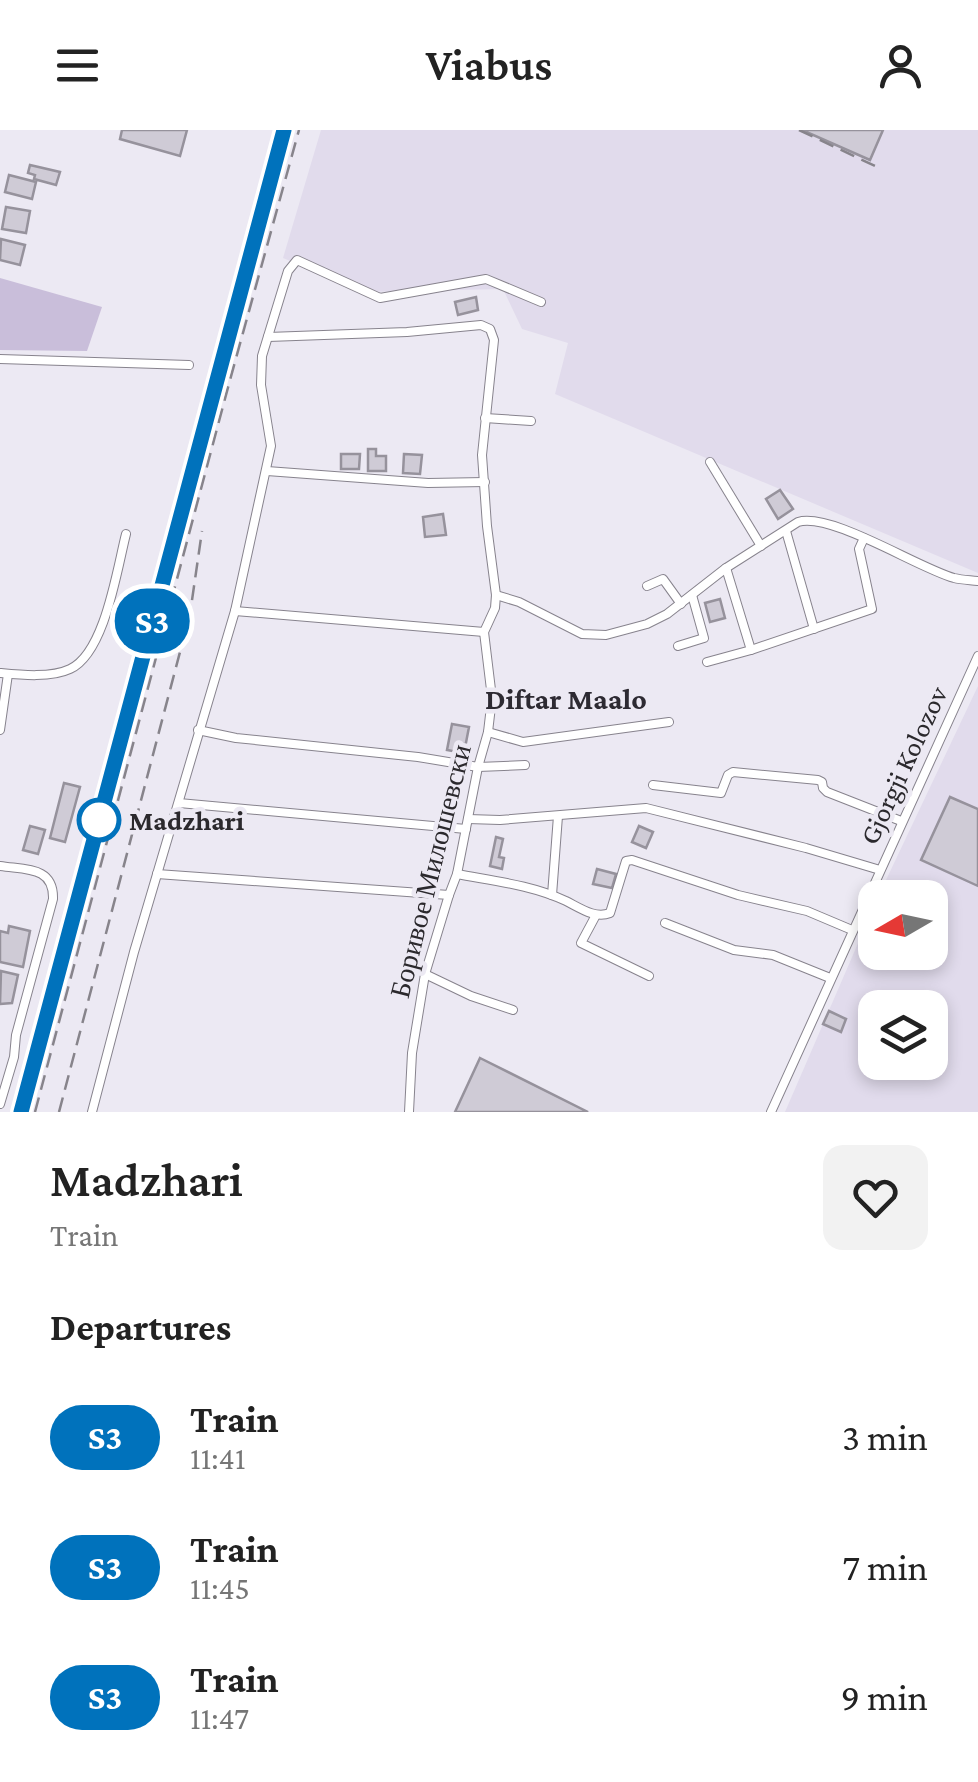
<!DOCTYPE html>
<html lang="en">
<head>
<meta charset="utf-8">
<style>
	:root { --surface:#fff; --page:#f2f2f2; --text:#222; --muted:#767676 }
	body { margin:0; font-family:"Crimson Pro",serif; background:var(--page); color:var(--text); height:100vh; display:flex; flex-direction:column; font-size:38px; white-space:nowrap }
	* { box-sizing:border-box; margin:0 }
	p { font-size:32px; color:var(--muted) }
	.icon { flex:none; width:55px; height:55px; fill:none; stroke:currentColor; stroke-width:2; stroke-linecap:round; stroke-linejoin:round }
	.map { position:relative; height:982px; overflow:hidden }
	.panel { display:flex; flex-direction:column; background:var(--surface); flex:1 }
	.panel>* { flex:none }
	.badge { padding:0 20px; border-radius:32px; font-size:35px; line-height:65px }
	.needle { width:65px; rotate:261deg }
	.tools { position:absolute; left:858px; top:750px; display:grid; gap:20px }
	.tools a { display:grid; place-items:center; width:90px; height:90px; border-radius:20px; background:var(--surface); box-shadow:0 5px 15px #0003; font-size:50px }
	.map>.badge { position:absolute; translate:-50% -50%; box-shadow:0 0 0 5px #fff }
	h2 { padding:0 50px; font-size:38px; line-height:90px }
	.round { display:grid; place-items:center; flex:none; width:105px; height:105px; border-radius:20px; background:var(--page) }
	.summary { display:flex; align-items:center; justify-content:space-between; height:170px; padding:0 50px }
	h1 { font-size:48px; font-weight:600; line-height:75px }
	ul { padding:0; list-style:none }
	li { display:flex; align-items:center; gap:30px; height:130px; padding:0 50px }
	li div { flex:1 }
	li b { display:block; font-size:38px }
	li em { font-style:normal }
	li .badge { min-width:110px; font-weight:700; text-align:center }
	header { display:flex; justify-content:space-between; align-items:center; height:130px; padding:0 50px; background:var(--surface); font-size:45px; font-weight:600 }
	.map>svg:first-child { display:block }
	.built { fill:#e1dbec; fill-rule:evenodd }
	.green { fill:#c9beda }
	.building { fill:#cfcbd6; stroke:#96929c; stroke-width:2.5 }
	.lines { fill:none; stroke-linecap:round; stroke-linejoin:round }
	.street-casing { stroke:#87838d; stroke-width:10 }
	.street { stroke:#fff; stroke-width:8 }
	.rail { stroke:#87848b; stroke-width:2.5; stroke-dasharray:15 8; stroke-linecap:butt }
	.line-casing { stroke:#fff; stroke-width:22 }
	.line { stroke:#0072bc; stroke-width:15 }
	.stop-dot { fill:#fff; stroke:#0072bc; stroke-width:5 }
	.labels { text-anchor:middle; stroke-width:9; stroke-linejoin:round; paint-order:stroke }
	.street-label { font-size:28px; fill:#2b292d; stroke:#ece9f3 }
	.stop-label { font-size:28px; font-weight:bold; fill:#2b292d; stroke:#ece9f3; text-anchor:start }
	.neighbourhood-label { font-size:30px; font-weight:bold; fill:#2d2a32; stroke:#ece9f3 }
</style>
</head>
<body>
<header><svg class="icon" aria-label="menu" viewBox="0 0 24 24"><path d="M4 6h16M4 12h16M4 18h16"/></svg>Viabus<svg class="icon" aria-label="person" viewBox="0 0 24 24"><circle cx="12" cy="8" r="4"/><path d="M4 21q1-7 8-7t8 7"/></svg></header>
<div class="map">
<svg width="978" height="982" viewBox="0 0 978 982">
	<rect width="100%" height="100%" fill="#ece9f3"/>
	<g class="built">
		<path d="M321,0H978V443L555,264L568,213L522,199L503,159L364,162L283,128Z"/>
		<path d="M978,556V982H785L875,774V822H930V768L878,767ZM875,878H930V932H875Z"/>
	</g>
	<path class="green" d="M0,148L102,177L87,221L0,220Z"/>
	<g class="building">
		<path d="M122,0H187L180,26L120,9Z"/>
		<path d="M802,0H883L870,30Z"/>
		<path d="M30,35L60,42L56,55L34,49L35,45L28,43Z"/>
		<path d="M9,45L36,52L32,69L5,62Z"/>
		<path d="M6,77L30,81L26,103L2,99Z"/>
		<path d="M1,109L25,115L20,135L0,130Z"/>
		<path d="M476,167L478,180L458,185L455,172Z"/>
		<path d="M368,319H376V326H386V341H368Z"/>
		<path d="M341,324H360L359,339H341Z"/>
		<path d="M404,324L422,325L420,344L403,343Z"/>
		<path d="M780,360L793,379L778,389L766,369Z"/>
		<path d="M443,384L446,405L425,407L423,387Z"/>
		<path d="M720,469L725,488L710,492L705,473Z"/>
		<path d="M452,594L469,597L464,623L447,620Z"/>
		<path d="M64,653L80,657L65,712L50,708Z"/>
		<path d="M950,667L978,679V756L921,730Z"/>
		<path d="M30,696L45,700L38,724L23,720Z"/>
		<path d="M639,696L653,702L646,718L632,712Z"/>
		<path d="M496,707L503,709L499,727L504,728L502,739L490,736Z"/>
		<path d="M597,739L616,744L612,758L593,754Z"/>
		<path d="M9,796L30,801L23,837L0,832V801L8,803Z"/>
		<path d="M1,841L18,845L12,873L0,874Z"/>
		<path d="M829,881L846,889L841,902L823,894Z"/>
		<path d="M480,928L588,982H455Z"/>
	</g>
	<g class="lines">
		<g class="street-casing">
			<g id="street">
				<path d="M268,207L407,202L481,195L490,199L494,210L482,325L487,396L496,465L495,478L484,502L492,568L488,602L478,637L457,744L449,765L425,844L412,923L409,982"/>
				<path d="M0,229L189,235"/>
				<path d="M485,288L531,291"/>
				<path d="M710,332L761,416"/>
				<path d="M267,341L428,353L485,352"/>
				<path d="M786,401L814,499"/>
				<path d="M726,438L751,520"/>
				<path d="M647,456L663,449L681,474"/>
				<path d="M496,465L519,472L582,504L606,505L647,494L667,484L726,438L798,392C831,382 918,438 954,448C962,450 970,450 978,451"/>
				<path d="M235,481L484,502"/>
				<path d="M678,516L704,508L692,465"/>
				<path d="M707,532L751,520L872,479L859,419L864,408"/>
				<path d="M0,543C21,545 51,548 70,539C105,523 117,439 126,404"/>
				<path d="M0,600L8,544"/>
				<path d="M198,600L236,608L418,627L478,637L525,635"/>
				<path d="M488,602L523,612L669,592"/>
				<path d="M653,655L721,663L728,645L733,642L818,650L822,652L823,658L827,662L901,691"/>
				<path d="M179,673L466,699"/>
				<path d="M468,689L500,690L646,678L806,718L880,740"/>
				<path d="M0,736C25,740 54,736 53,769L16,905L14,927L0,974"/>
				<path d="M157,744L449,765"/>
				<path d="M457,744C494,751 532,755 566,771C580,778 595,789 610,783L626,731L632,730L738,765L807,781L852,800"/>
				<path d="M552,765L558,686"/>
				<path d="M596,785L581,813L649,846"/>
				<path d="M665,793L734,820L773,825L830,848"/>
				<path d="M425,844L471,866L513,880"/>
				<path d="M92,982L134,822L235,481L271,316L261,255L262,226L288,141L297,130L380,168L486,149L541,172"/>
				<path d="M771,982L978,526"/>
			</g>
		</g>
		<use href="#street" class="street"/>
		<g class="rail">
			<path d="M799,0L875,36"/>
			<path d="M35,982L230,250L299,0"/>
			<path d="M59,982L190,484L202,401"/>
		</g>
	</g>
	<g class="lines">
		<g class="line-casing">
			<path id="line" d="M21,982L284,0"/>
		</g>
		<use href="#line" class="line"/>
	</g>
	<circle class="stop-dot" cx="99" cy="690" r="20"/>
	<g class="labels">
		<g class="street-label">
			<text transform="translate(903 635) rotate(-65)" y="10">Gjorgji Kolozov</text>
			<text transform="translate(430 741) rotate(-76)" y="10">Боривое Милошевски</text>
		</g>
		<g class="stop-label">
			<text x="129" y="700">Madzhari</text>
		</g>
		<g class="neighbourhood-label">
			<text x="566" y="579">Diftar Maalo</text>
		</g>
	</g>
</svg>
<div class="tools">
<a><svg class="needle" viewBox="-14 -14 28 28"><path d="M0-13l5 13h-10z" fill="#e53935"/><path d="M0 13l5-13h-10z" fill="#767676"/></svg></a>
<a><svg class="icon" aria-label="layers" viewBox="0 0 24 24"><path d="M12 4l9 5-9 5-9-5zM3 14l9 5 9-5"/></svg></a>
</div>
<b class="badge" style="left:152px;top:491px;background:#0072bc;color:#fff">S3</b>
</div>
<section class="panel">
<div class="summary"><div><h1>Madzhari</h1><p>Train</p></div><a class="round"><svg class="icon" aria-label="heart" viewBox="0 0 24 24"><path d="M12 20l-8-8c-3-5 5-10 8-4 3-6 11-1 8 4z"/></svg></a></div>
<h2>Departures</h2>
<ul>
<li><span class="badge" style="background:#0072bc;color:#fff">S3</span><div><b>Train</b><p>11:41</p></div><em>3 min</em></li>
<li><span class="badge" style="background:#0072bc;color:#fff">S3</span><div><b>Train</b><p>11:45</p></div><em>7 min</em></li>
<li><span class="badge" style="background:#0072bc;color:#fff">S3</span><div><b>Train</b><p>11:47</p></div><em>9 min</em></li>
</ul>
</section>
</body>
</html>
